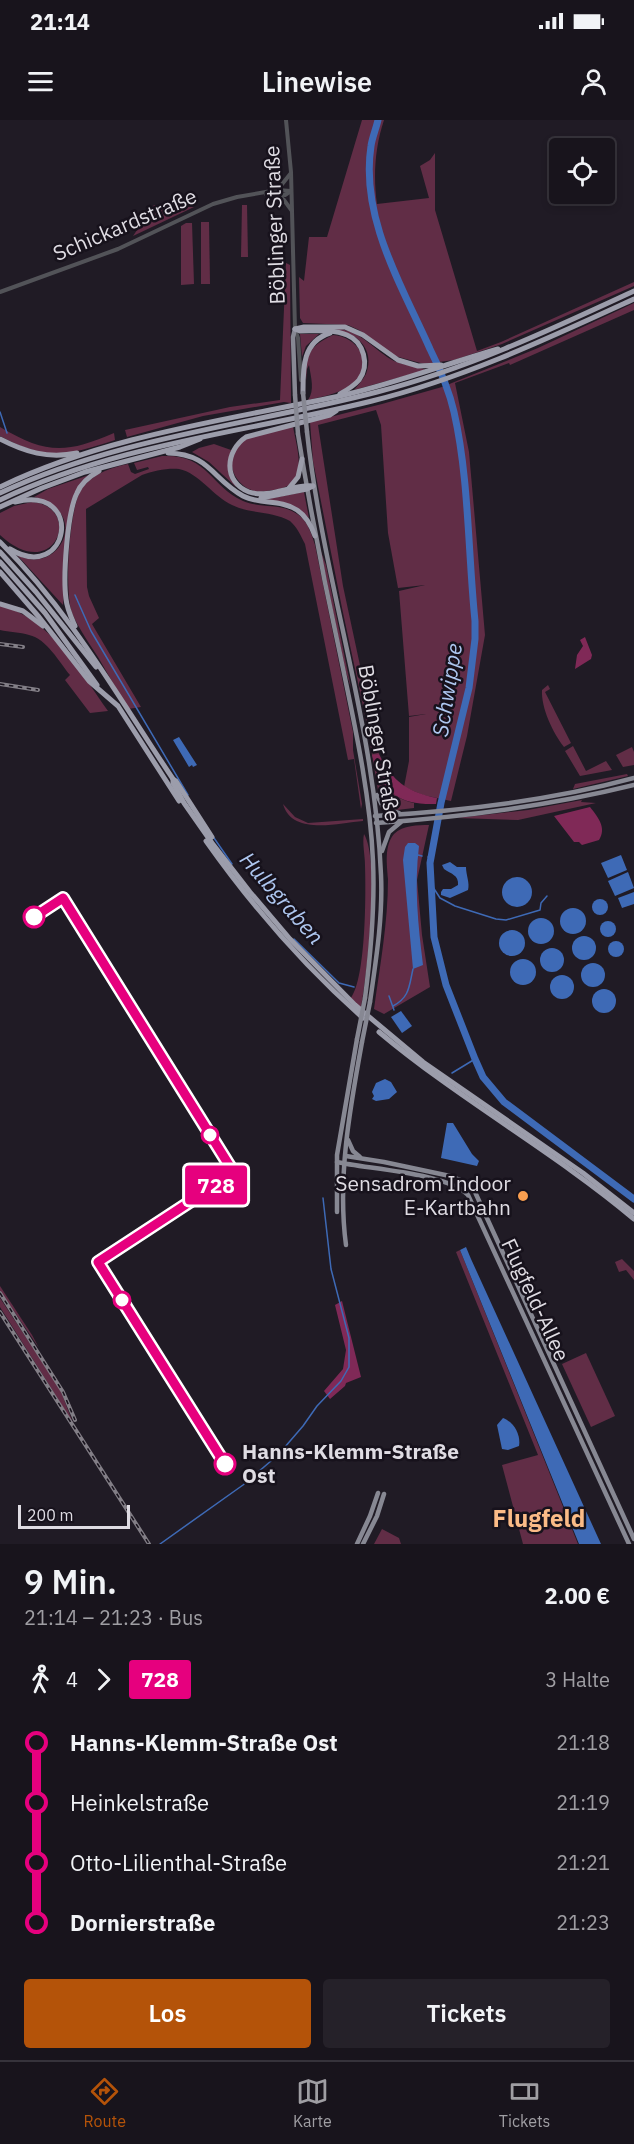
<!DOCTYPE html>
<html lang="de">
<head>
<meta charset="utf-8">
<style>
	:root { --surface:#18141c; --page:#252129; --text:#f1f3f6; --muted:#9f9ea3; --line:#36333b; --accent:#b45309 }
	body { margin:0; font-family:"IBM Plex Sans",sans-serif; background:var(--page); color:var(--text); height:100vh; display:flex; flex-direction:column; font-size:22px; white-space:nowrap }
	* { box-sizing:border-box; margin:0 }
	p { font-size:20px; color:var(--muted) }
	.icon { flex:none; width:33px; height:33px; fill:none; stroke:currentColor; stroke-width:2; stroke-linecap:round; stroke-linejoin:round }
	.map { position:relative; height:1424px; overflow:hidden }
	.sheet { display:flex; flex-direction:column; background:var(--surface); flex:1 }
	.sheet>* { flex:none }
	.badge { padding:0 12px; border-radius:4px; font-size:21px; line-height:39px }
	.controls { position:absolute; left:549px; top:18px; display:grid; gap:12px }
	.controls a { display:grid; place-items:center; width:66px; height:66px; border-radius:6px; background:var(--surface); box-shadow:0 3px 9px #0003,0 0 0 2px var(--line); font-size:30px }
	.scale { position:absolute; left:18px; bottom:15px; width:112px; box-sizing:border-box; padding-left:6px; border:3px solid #dfdce3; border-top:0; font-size:16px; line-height:21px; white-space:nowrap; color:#dfdce3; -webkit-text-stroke:4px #17121c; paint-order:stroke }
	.map>.badge { position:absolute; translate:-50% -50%; box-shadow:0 0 0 3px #fff }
	.legs { display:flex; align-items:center; gap:9px; height:66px; padding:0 24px; font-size:20px }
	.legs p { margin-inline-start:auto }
	.overview { display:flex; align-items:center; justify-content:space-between; height:102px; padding:0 24px }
	h1 { font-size:33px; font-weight:600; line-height:45px }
	.primary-button { display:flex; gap:12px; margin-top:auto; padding:12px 24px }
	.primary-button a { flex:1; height:69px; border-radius:6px; background:var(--accent); color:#fff; font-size:24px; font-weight:600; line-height:69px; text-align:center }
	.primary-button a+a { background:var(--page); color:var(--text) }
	ul { padding:0 24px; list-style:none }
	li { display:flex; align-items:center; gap:21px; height:60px; font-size:22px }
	li i { display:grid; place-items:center; width:9px; height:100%; margin:0 8px; background:currentColor }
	li i::after { content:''; width:15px; height:15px; margin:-8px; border:4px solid; border-radius:50%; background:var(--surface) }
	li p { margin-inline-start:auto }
	li:first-child i { background:linear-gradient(#0000 50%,currentColor 0) }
	li:last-child i { background:linear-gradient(currentColor 50%,#0000 0) }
	.status { display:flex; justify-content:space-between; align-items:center; height:42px; padding:0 30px; background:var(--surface); direction:ltr }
	.status svg { height:16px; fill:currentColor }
	header { display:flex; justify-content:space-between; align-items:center; height:78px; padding:0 24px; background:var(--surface); font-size:27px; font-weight:600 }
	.tab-bar { display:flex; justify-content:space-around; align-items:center; height:84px; border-top:2px solid var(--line); background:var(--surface); font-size:16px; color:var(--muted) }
	.tab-bar a { display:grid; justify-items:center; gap:3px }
	.tab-bar .active { color:var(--accent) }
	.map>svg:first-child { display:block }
	.green { fill:#612d46 }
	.forest { fill:#802957 }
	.water { fill:#3e6ab6 }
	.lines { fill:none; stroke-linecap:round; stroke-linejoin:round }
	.stream { stroke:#3e6ab6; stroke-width:1.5 }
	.river { stroke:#3e6ab6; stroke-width:7 }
	.minor { stroke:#525358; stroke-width:4 }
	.major { stroke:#878893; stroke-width:4.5 }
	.highway { stroke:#9c9dab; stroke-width:5 }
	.rail-casing { stroke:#827e86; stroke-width:4 }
	.rail { stroke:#17121c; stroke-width:1.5; stroke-dasharray:4.5; stroke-linecap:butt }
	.major-bridge { stroke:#878893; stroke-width:4.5 }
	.line-1-casing { stroke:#fff; stroke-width:14 }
	.line-1 { stroke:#e6007e; stroke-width:9 }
	.stop-1-dot { fill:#fff; stroke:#e6007e; stroke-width:3 }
	.poi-dot { fill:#fa9f4f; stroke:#17121c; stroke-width:2 }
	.labels { text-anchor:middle; stroke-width:5; stroke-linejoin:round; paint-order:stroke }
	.street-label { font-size:21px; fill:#dfdce3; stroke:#17121c }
	.poi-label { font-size:21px; fill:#dfdce3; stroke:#17121c; text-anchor:end }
	.stop-label { font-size:21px; font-weight:bold; fill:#dfdce3; stroke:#17121c; text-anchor:start }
	.water-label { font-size:22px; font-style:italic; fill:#aec7f0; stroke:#17121c }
	.quarter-label { font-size:24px; font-weight:bold; fill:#fbbb87; stroke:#17121c }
</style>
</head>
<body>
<div class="status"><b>21:14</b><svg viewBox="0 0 49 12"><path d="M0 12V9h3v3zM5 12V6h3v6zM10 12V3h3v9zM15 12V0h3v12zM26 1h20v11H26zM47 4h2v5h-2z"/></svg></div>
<header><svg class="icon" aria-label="menu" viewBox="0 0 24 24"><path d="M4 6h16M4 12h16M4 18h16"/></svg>Linewise<svg class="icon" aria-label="person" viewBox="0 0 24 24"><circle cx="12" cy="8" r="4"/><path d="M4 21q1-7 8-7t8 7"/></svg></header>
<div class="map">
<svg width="634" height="1424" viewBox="0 0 634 1424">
	<rect width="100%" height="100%" fill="#201b25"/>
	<g class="green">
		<path d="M362,0H384C375,27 373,56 377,84L429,78L420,46L430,40L435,33V90L477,231L501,222L634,162V166L502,224L454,240L424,244L395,236L359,210L348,205L303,203L300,198L299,157L304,161L309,117H327Z"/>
		<path d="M154,85L194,87L133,116Z"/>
		<path d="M242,85H247L248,137H241Z"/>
		<path d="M201,102H209L210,164H201Z"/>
		<path d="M186,103H192L194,164L181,165V106Z"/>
		<path d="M286,143L290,145L291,283L284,282L203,296L127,317L125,310L230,287L280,280Z"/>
		<path d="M634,183V190L510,245L509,243L455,263L469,332L485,515L467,616L451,681L423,675L404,667L409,641V597L426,594L409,596L399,471L425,465L398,468L388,413L381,305L376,290L318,305L343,466L379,634L373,636C379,659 389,678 414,683V688L397,690L386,687L379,676L367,605L342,488L313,341L310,302L382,284L442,267L538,228Z"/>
		<path d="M340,209C362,212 375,231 394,241C404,246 417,245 426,250L354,270C358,265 363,260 366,254C376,228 355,210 330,210Z"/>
		<path d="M300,214H319L306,226L302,237Z"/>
		<path d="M333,215C356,216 375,242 356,261C343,273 325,276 308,280C315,270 311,258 309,245L307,249L306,261C305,234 310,226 333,215Z"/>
		<path d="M293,306C295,321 307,354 289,365C281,370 270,370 261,372C235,371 220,338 243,321C251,315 282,309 293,306Z"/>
		<path d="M0,307C46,334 65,334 114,313L115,320C66,336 47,341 0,316Z"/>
		<path d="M214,324L231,330L228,347L236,367L209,342L192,332L199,328Z"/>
		<path d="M162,336C208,334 209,365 243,381C262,389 283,382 300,396C308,403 312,415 315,425L353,612V630L362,684L361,689L354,639L348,640L305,424C301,416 297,407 290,401C273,391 250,394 232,385C214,377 199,353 179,349C167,348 153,351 142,355L86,389L87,467L89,476L99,498L92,504L141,587L128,589C118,572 108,554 98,537C89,523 79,509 72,493C64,471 69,390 81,370C92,354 110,348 128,344L131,352L135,354L149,349L148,347L137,350L134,343Z"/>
		<path d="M89,355L72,380L63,485L17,435C61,457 91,390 34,377L48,369Z"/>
		<path d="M304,372L309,398L298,389L267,379Z"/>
		<path d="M32,382C84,387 55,466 0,415V393L14,386Z"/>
		<path d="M320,429L326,445L351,568L345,549Z"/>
		<path d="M0,485C51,499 79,550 108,591L90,593L65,560L70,555C59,542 47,519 29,515C20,512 9,512 0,510Z"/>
		<path d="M548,565L550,569L545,572L571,623L564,627C553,613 541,588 542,570Z"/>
		<path d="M573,626L586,651L606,641L612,650L580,656L565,631Z"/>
		<path d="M632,627L634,632V645L623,647L616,635Z"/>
		<path d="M627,654L628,656L573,669L575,664Z"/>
		<path d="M582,680L581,682L596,683L518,700L457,698L528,690Z"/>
		<path d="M283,684L295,697L308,703L363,699V701C338,703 292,716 283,684Z"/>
		<path d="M429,705L417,760L422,815L430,867L384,894L374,889C380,846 388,802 388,759C387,744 384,726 394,714C403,705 418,705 429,705Z"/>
		<path d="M364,714C380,740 367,855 361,888L351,878C366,857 366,774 365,746C365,735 362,723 364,714Z"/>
		<path d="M460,1130L578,1424H523L502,1345L538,1335L456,1132Z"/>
		<path d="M622,1139L634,1151V1160L626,1150L619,1152L615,1142Z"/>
		<path d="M0,1166L32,1215L39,1228L0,1171Z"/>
		<path d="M0,1178L60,1269L73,1303L0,1187Z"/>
		<path d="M586,1233L615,1296L591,1307L562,1244Z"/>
		<path d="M382,1409L399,1418L401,1424H374Z"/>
	</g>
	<g class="forest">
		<path d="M585,517L592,535L591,539L575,549L577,535L583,526L580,520Z"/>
		<path d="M379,634C392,661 407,672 437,678L436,684C397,685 383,672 372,635Z"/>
		<path d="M590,687C598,697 607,708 599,720L582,725L579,722H574L554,696Z"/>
		<path d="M342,1181L361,1257L346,1263L345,1266L330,1279L324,1271L343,1249L346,1230L335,1185Z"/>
	</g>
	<g class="water">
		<path d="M179,617L197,645L193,647L192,645L189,647L173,620Z"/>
		<path d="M408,723H415L419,726C414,766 418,805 423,845L413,849L403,740L405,727Z"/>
		<path d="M621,735L627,750L608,758L601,743Z"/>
		<path d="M450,742L457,747H466C466,755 470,763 468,770L450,778L441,775V772L443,769H451L458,765C459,755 451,754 444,749L442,745Z"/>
		<path d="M628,752L634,768L615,776L608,761Z"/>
		<circle cx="517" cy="772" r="15"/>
		<path d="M634,772V784L622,788L618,778Z"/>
		<circle cx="600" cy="787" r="8"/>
		<circle cx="573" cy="801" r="13"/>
		<circle cx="541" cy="811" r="13"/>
		<circle cx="608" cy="809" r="8"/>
		<circle cx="512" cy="823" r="13"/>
		<circle cx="584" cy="828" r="12"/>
		<circle cx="616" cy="829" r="8"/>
		<circle cx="552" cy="840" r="12"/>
		<circle cx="523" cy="852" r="13"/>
		<circle cx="593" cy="855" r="12"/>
		<circle cx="562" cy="867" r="12"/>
		<circle cx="604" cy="881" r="12"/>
		<path d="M401,891L412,906L402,913L391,897Z"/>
		<path d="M385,959L391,962L397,972L389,979L376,981L372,979L374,976L372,972L376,963Z"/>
		<path d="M447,1003H453L472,1034L479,1041L477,1046L441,1038Z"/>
		<path d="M466,1127L471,1139L601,1424H579L460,1130Z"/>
		<path d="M503,1298C514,1302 521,1315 519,1326L508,1330L502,1329L497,1305Z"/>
	</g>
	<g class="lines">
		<g class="stream">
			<path d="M0,292L7,313"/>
			<path d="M75,475L91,511L188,675"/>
			<path d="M214,718L232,744"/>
			<path d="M418,735L422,736"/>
			<path d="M428,737H431"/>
			<path d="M431,764L440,778L455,786L496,799L506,800L540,790L541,783L547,776"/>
			<path d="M294,819L339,863L354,867"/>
			<path d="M389,876L394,890"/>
			<path d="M393,886C410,877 409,866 413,849"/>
			<path d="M452,953L475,939"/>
			<path d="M160,1424L243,1365L278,1335L303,1306L317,1286L341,1261L349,1247V1218L331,1149L323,1078"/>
		</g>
		<path class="river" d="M378,0C376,9 372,18 371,26C360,98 402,166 430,229C440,249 449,270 454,292C469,358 468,433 475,501V519L469,568L441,683L430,743L434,817L446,865L475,939L483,957L504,982L634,1079"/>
		<g class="minor">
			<path d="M286,0L291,52L295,209L298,218L301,260"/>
			<path d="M279,68L291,53"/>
			<path d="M266,74L285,75L291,71"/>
			<path d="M277,75L284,80L292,91"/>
			<path d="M0,172L118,129L213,84L237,77L277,70L291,71"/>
		</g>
		<g class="major">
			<path d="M295,275L293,217L295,209"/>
			<path d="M307,312C323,461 375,605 381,755C383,797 376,840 370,882"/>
			<path d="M298,314C310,388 324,461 340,534C354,602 370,672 373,741C375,787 371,832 365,878"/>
			<path d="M377,675L383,687L399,693"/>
			<path d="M375,696C462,691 550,681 634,658"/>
			<path d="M376,703C463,697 549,686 634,665"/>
			<path d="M382,731L389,712L401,702"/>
			<path d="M348,1020L353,1031L360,1037"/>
			<path d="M346,1036L384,1042L450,1056L463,1061L475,1072L634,1419"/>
			<path d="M337,1042C367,1049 448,1053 468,1075L629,1424"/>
			<path d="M337,1092V1035L357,919"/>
			<path d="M346,1125C337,1058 350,988 362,922"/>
			<path d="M357,1424L370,1396L378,1373"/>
			<path d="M363,1424L377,1396L384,1374"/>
		</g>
		<g class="highway">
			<path d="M295,209L304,207H345L363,215L398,240L418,246L441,245"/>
			<path d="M295,209L300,211C315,211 333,209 347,215C364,222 370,245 359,260C354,266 347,270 340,274"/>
			<path d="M303,273C303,249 302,222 330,213"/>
			<path d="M0,319C25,332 48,339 77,333"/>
			<path d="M168,333C210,334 212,359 243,376C260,385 280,379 297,390C306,396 311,405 315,416"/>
			<path d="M313,366C292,364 269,379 249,372C223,362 225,331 246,317L330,295L336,291"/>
			<path d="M0,367C108,315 228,300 344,275C396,263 446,244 498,229"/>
			<path d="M289,368L298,357L302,339"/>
			<path d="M0,373C119,317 250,305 377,272C467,249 550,210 634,171"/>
			<path d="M261,378L307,369L313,366"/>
			<path d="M0,380C117,324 247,312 372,281C464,258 549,218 634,179"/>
			<path d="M0,387L42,368L85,352L180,327L200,319"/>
			<path d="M0,422C70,491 118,577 173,659V663L184,683L212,723L250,772L290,819L355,885L423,942L583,1053L634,1093"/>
			<path d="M10,429C69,465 86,364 15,382"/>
			<path d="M0,432L36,472L96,547"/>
			<path d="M0,442L45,493L97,565"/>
			<path d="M0,452L39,497L89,561L118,586L179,681"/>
			<path d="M0,484L23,491L43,506"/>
			<path d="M75,506C71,497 67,489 66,479C63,457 67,393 77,373C81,363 90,356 99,351"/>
			<path d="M173,659L176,661L212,717"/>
			<path d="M206,721C252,786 304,846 363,898"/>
			<path d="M379,912C460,980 553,1031 634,1099"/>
		</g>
		<g class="rail-casing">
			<g id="rail">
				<path d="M0,524L23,527"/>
				<path d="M0,564L38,570"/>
				<path d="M0,1173L63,1272L75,1300"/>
				<path d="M0,1192L149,1424"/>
			</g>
		</g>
		<use href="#rail" class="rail"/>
		<g class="major-bridge">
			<path d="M303,273L307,312"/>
			<path d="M295,275L298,314"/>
			<path d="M357,919L365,878"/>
			<path d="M362,922L370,882"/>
		</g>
	</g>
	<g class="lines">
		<g class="line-1-casing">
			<path id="line-1" d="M34,797L63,778L234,1053L98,1142L225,1344"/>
		</g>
		<use href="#line-1" class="line-1"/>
	</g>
	<g class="stop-1-dot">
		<circle cx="34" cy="797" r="10"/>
		<circle cx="210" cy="1015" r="8"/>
		<circle cx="122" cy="1180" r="8"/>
		<circle cx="225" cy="1344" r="10"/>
	</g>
	<circle class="poi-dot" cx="523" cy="1076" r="6"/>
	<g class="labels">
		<g class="street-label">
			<text transform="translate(125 105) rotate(-23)" y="7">Schickardstraße</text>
			<text transform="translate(275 105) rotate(-92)" y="7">Böblinger Straße</text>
			<text transform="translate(379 623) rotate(80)" y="7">Böblinger Straße</text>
			<text transform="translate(535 1180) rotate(65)" y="7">Flugfeld-Allee</text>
		</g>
		<g class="poi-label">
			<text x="511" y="1071">Sensadrom Indoor<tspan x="511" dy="24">E-Kartbahn</tspan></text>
		</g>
		<g class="stop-label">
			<text x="242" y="1339">Hanns-Klemm-Straße<tspan x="242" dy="24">Ost</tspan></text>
		</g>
		<g class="water-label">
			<text transform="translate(447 570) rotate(-81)" y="8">Schwippe</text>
			<text transform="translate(282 778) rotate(49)" y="8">Hulbgraben</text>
		</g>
		<g class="quarter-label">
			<text x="539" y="1407">Flugfeld</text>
		</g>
	</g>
</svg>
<div class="controls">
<a><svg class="icon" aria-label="locate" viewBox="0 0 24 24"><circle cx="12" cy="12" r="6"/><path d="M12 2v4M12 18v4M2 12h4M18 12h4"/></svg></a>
</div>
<div class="scale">200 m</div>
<b class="badge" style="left:216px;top:1065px;background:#e6007e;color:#fff">728</b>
</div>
<section class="sheet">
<div class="overview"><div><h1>9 Min.</h1><p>21:14 – 21:23 · Bus</p></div><b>2.00 €</b></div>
<div class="legs"><svg class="icon" aria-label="walk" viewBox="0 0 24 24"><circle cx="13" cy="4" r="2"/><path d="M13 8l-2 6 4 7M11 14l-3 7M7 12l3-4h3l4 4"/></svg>4<svg class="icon" aria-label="forward" viewBox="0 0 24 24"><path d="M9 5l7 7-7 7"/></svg><b class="badge" style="background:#e6007e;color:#fff">728</b><p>3 Halte</p></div>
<ul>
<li><i style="color:#e6007e"></i><b>Hanns-Klemm-Straße Ost</b><p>21:18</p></li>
<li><i style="color:#e6007e"></i><span>Heinkelstraße</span><p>21:19</p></li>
<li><i style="color:#e6007e"></i><span>Otto-Lilienthal-Straße</span><p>21:21</p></li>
<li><i style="color:#e6007e"></i><b>Dornierstraße</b><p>21:23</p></li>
</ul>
<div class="primary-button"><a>Los</a><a>Tickets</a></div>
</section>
<nav class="tab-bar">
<a class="active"><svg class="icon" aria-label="directions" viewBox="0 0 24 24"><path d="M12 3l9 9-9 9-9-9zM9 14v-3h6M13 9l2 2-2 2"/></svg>Route</a>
<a><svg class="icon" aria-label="map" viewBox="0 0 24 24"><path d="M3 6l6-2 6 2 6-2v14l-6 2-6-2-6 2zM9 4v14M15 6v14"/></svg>Karte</a>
<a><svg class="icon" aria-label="tickets" viewBox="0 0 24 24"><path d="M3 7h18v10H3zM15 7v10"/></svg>Tickets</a>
</nav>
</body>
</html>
